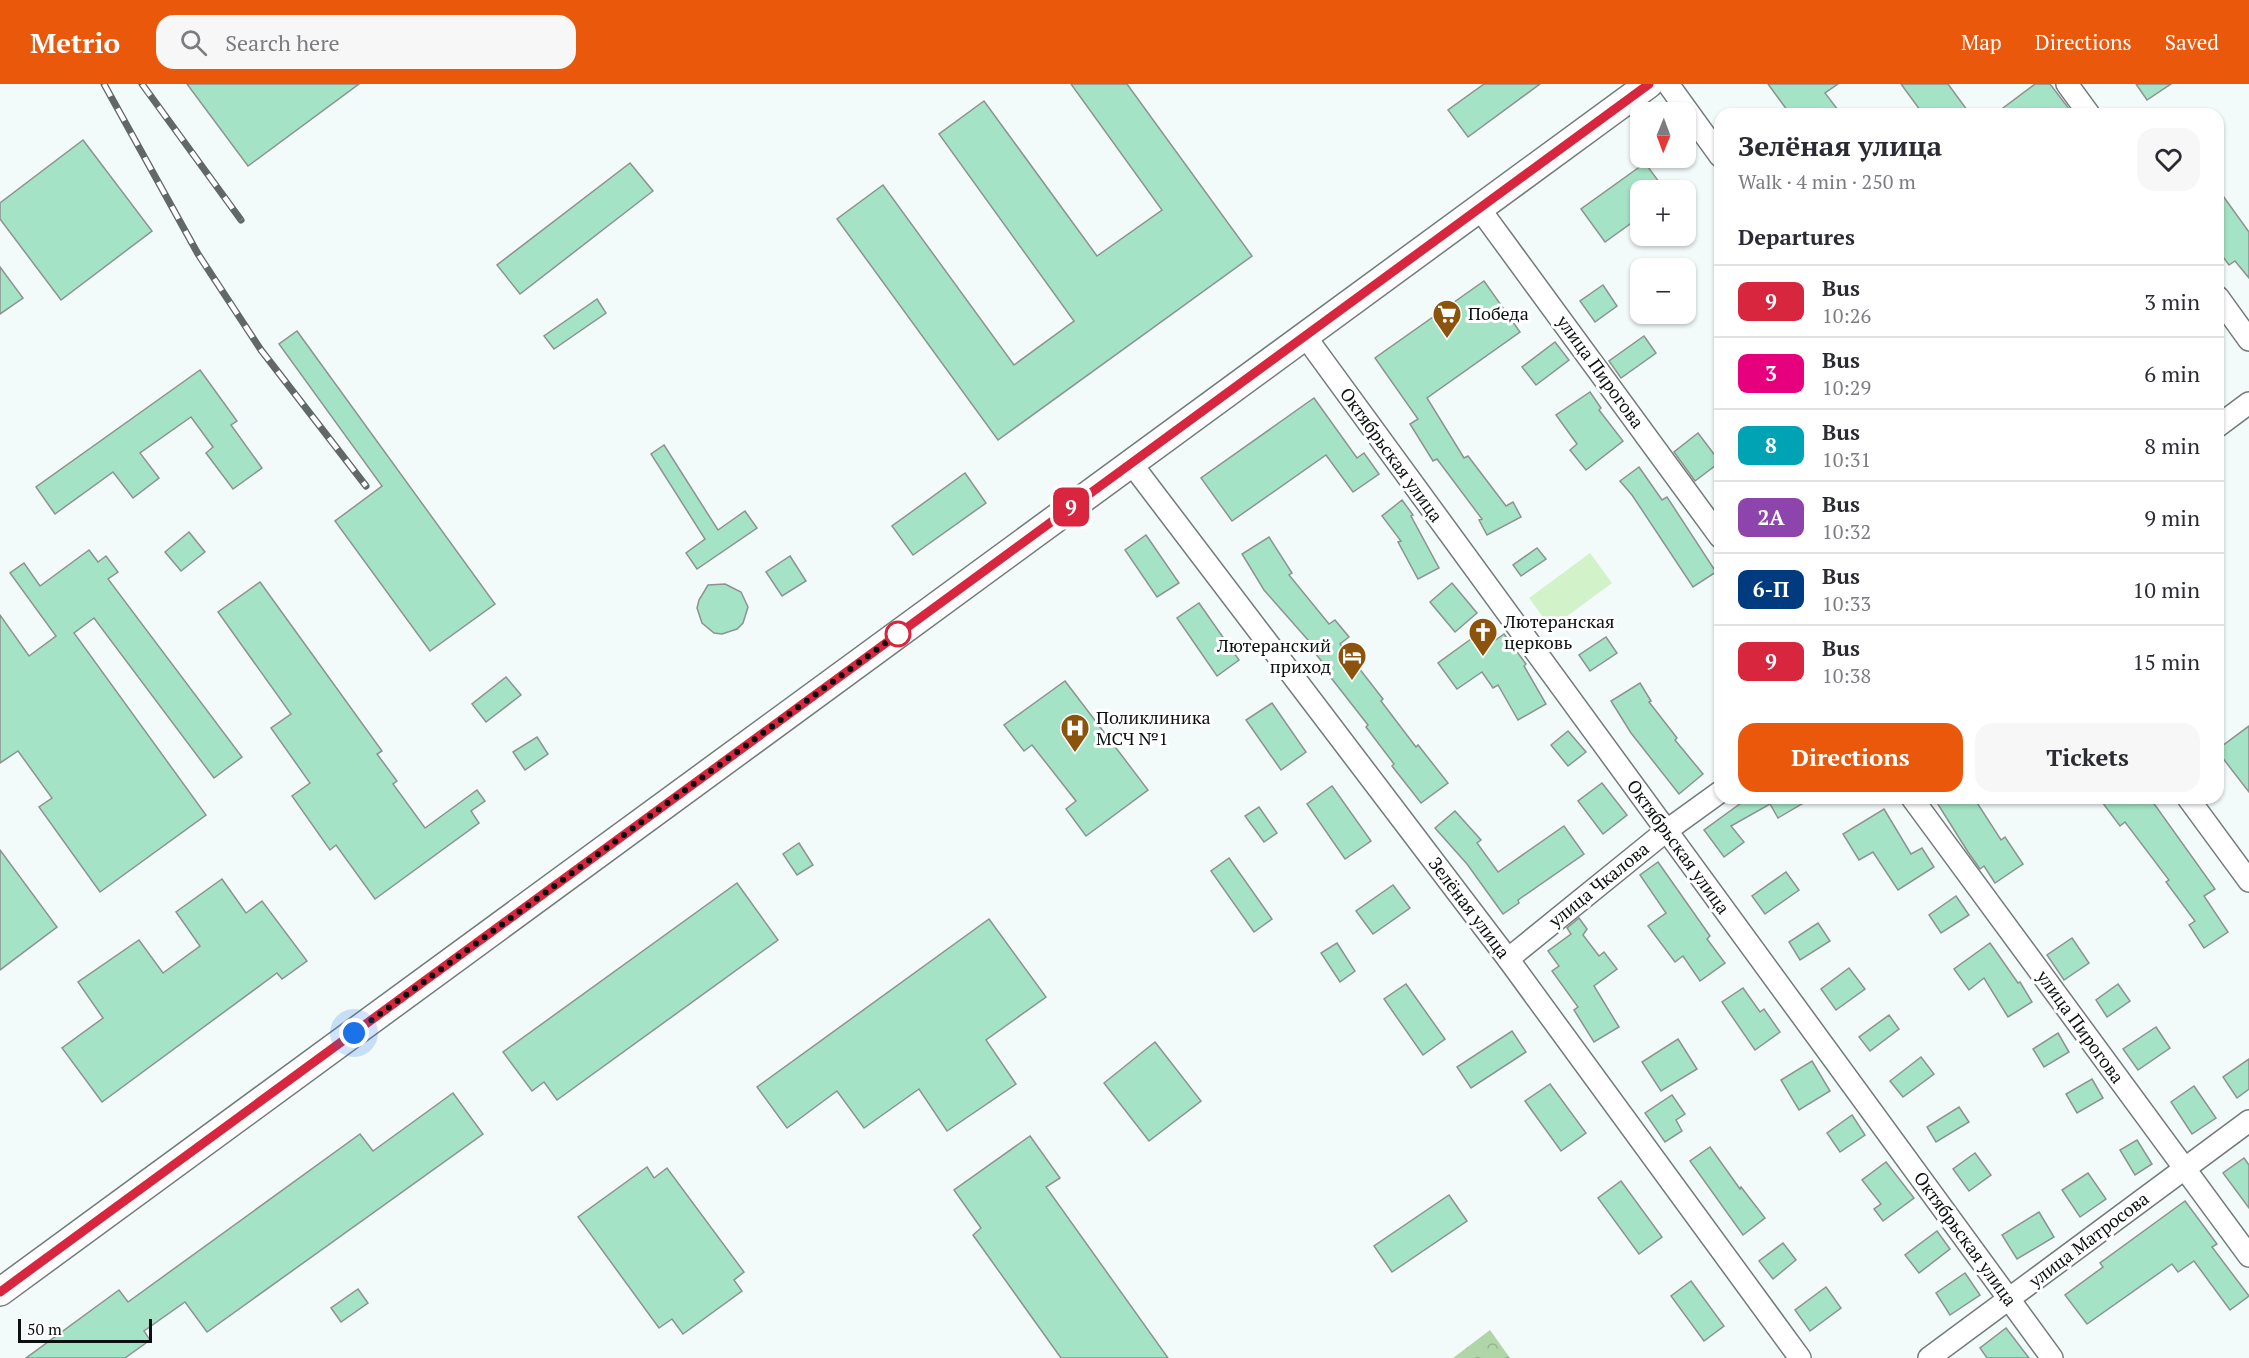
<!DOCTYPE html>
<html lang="en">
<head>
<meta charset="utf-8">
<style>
	:root { --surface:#fff; --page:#f7f7f7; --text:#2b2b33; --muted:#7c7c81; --line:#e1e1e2; --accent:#ea580c }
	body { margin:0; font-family:"PT Serif",serif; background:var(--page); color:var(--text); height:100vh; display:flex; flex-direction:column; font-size:22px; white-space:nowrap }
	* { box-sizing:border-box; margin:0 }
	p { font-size:20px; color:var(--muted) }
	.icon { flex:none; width:33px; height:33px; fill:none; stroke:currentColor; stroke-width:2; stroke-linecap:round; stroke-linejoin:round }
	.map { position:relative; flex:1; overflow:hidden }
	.panel { position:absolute; left:1714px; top:24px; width:510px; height:696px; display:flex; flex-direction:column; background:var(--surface); border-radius:18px; box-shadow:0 2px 4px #0004 }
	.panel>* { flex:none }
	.badge { padding:0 12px; border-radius:9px; font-size:21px; line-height:39px }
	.needle { width:39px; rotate:181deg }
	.buttons { position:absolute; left:1630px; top:18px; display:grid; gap:12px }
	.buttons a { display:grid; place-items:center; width:66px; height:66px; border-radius:12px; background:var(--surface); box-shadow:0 2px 4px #0004; font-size:30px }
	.scale { position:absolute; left:18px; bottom:15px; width:134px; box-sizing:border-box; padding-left:6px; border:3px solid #0d1010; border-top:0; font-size:16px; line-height:21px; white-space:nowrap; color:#0d1010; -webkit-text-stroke:4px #fff; paint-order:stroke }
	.you { position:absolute; width:30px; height:30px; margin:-15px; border:4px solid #fff; border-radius:50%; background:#1a73e8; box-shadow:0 0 0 9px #1a73e833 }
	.map>.badge { position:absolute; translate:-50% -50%; box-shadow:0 0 0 3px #fff }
	h2 { padding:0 24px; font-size:22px; line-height:54px }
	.round { display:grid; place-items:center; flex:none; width:63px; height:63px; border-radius:18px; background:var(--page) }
	.summary { display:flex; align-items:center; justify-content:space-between; height:102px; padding:0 24px }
	h1 { font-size:28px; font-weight:700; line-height:45px }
	.button { display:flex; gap:12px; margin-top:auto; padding:12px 24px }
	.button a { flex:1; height:69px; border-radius:18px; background:var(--accent); color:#fff; font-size:24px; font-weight:700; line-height:69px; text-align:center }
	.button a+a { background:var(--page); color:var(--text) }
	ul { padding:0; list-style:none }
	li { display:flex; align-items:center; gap:18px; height:72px; padding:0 24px; border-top:2px solid var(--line) }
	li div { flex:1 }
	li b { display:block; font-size:22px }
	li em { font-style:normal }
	li .badge { min-width:66px; font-weight:700; text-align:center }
	header { display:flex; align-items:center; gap:36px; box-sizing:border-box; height:84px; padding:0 30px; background:var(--accent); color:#fff }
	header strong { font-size:28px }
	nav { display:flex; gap:33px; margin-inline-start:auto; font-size:21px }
	.search { width:420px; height:54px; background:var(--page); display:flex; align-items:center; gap:15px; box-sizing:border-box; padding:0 21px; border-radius:18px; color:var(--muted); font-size:22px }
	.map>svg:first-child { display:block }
	.forest { fill:url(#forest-crowns) }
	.park { fill:#d2f3ca }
	.building { fill:#a5e3c6; stroke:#8d9390; stroke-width:1.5 }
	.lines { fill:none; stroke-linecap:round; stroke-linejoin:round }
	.minor-casing { stroke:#747a7a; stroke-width:24 }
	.major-casing { stroke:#747a7a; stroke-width:30 }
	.minor { stroke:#fff; stroke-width:21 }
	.major { stroke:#fff; stroke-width:27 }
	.rail-casing { stroke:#626767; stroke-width:7 }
	.rail { stroke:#fff; stroke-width:4.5; stroke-dasharray:14; stroke-linecap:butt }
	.line-casing { stroke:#fff; stroke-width:14 }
	.line { stroke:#d7263d; stroke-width:9 }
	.walk { stroke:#0d1010; stroke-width:6; stroke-dasharray:0 10.8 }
	.stop-dot { fill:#fff; stroke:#d7263d; stroke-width:3 }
	.labels { text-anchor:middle; stroke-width:6; stroke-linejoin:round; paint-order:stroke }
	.poi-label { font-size:18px; fill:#0d1010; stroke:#fff; text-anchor:start }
	.street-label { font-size:18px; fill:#0d1010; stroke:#fff }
</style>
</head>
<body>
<header>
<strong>Metrio</strong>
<div class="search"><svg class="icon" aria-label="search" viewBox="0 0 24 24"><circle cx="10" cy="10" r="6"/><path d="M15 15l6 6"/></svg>Search here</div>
<nav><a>Map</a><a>Directions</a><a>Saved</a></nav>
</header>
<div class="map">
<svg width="2249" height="1274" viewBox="0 0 2249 1274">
	<defs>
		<pattern id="forest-crowns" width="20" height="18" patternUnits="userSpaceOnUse" patternTransform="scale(1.5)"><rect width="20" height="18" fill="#b0d5a6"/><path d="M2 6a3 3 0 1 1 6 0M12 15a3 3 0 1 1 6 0" fill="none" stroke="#96b68e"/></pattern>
	</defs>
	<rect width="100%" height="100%" fill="#f3fbfa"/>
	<path class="forest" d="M1490,1246L1510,1274H1453Z"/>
	<path class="park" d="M1590,469L1612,499L1551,544L1529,514Z"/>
	<g class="building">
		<path d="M187,0H359L248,82Z"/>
		<path d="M1071,0H1127L1252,172L998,356L837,135L883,101L1014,281L1074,237L939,50L984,17L1097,172L1162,126Z"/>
		<path d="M1484,0H1540L1468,53L1448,26Z"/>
		<path d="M1768,0H1838L1825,9L1841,30H1790Z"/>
		<path d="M1901,0H1948L1970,30H1923Z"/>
		<path d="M2035,0H2050L2073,30H1995Z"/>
		<path d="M2136,0H2171L2147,16Z"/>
		<path d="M83,56L152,147L61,216L0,135V119Z"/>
		<path d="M630,79L653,107L520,210L497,181Z"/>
		<path d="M1645,79L1665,106H1641V132L1605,158L1581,125Z"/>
		<path d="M2218,105L2249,148V194L2235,177L2229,181L2218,166Z"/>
		<path d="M0,183L23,214L0,230Z"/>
		<path d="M1484,197L1520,248L1427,314L1464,374L1468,372L1506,422L1513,418L1521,433L1487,451L1479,436L1482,435L1437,375L1433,377L1410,340L1418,335L1375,274Z"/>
		<path d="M1603,201L1617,222L1595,238L1580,217Z"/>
		<path d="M597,215L606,229L554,265L544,252Z"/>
		<path d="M297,247L495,520L430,567L335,437L382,402L279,260Z"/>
		<path d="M1644,252L1656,269L1621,294L1609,277Z"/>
		<path d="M1555,258L1569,276L1536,301L1522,283Z"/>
		<path d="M200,286L237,337L231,341L262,384L233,405L206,369L213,363L191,333L140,369L159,394L133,414L113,388L55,430L36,403Z"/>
		<path d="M1590,308L1601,324L1599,326L1623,357L1586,386L1570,366L1577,360L1556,331Z"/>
		<path d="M1314,314L1357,374L1364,369L1379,390L1353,408L1326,371L1232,437L1201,394Z"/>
		<path d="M1698,349L1720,378L1695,397L1674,368Z"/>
		<path d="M664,361L718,446L745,427L757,444L697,485L686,469L705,455L651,370Z"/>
		<path d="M1639,383L1662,416L1667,413L1716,488L1693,503L1632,411L1620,397Z"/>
		<path d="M965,389L986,419L913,471L892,442Z"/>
		<path d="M1402,416L1413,431L1411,432L1439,484L1418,495L1398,458L1401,457L1382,432Z"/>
		<path d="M189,448L205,468L181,487L165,468Z"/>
		<path d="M1146,451L1179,499L1157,513L1125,466Z"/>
		<path d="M1269,453L1292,489L1289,491L1329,540L1335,536L1349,553L1340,560L1383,615L1381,617L1416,663L1418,661L1448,699L1421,719L1392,682L1394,680L1366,643L1368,641L1321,581L1323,579L1306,558L1308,556L1264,506L1242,470Z"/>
		<path d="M1537,464L1546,475L1521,492L1513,481Z"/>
		<path d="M89,466L98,478L106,472L118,488L108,495L242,673L214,694L94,534L74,549L206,731L100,808L39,723L52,714L18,667L0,679V531L29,572L56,552L10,489L24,479L40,502Z"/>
		<path d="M790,472L806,497L782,512L766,488Z"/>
		<path d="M260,498L382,667L377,670L397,697L393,700L425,744L477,706L485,717L471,727L479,739L375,815L336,761L330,766L292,712L310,699L271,644L291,630L218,528Z"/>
		<path d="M1452,499L1477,529L1455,548L1430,518Z"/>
		<path d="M725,500L741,508L748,523L743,539L737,545L722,550L714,549L702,539L697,524L699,516L708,501Z"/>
		<path d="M1199,519L1239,576L1217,592L1177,534Z"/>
		<path d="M1504,550L1526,580L1524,582L1546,620L1518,636L1498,601L1493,604L1482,588L1457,605L1438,579L1471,555L1480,567Z"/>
		<path d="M1606,553L1617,569L1590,587L1579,571Z"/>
		<path d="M506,593L521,611L486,638L472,620Z"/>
		<path d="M1065,597L1148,706L1086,752L1066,725L1076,717L1032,661L1024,667L1004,641Z"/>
		<path d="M1640,599L1651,617L1649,618L1677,654L1675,656L1703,690L1679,710L1631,649L1611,617Z"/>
		<path d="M1272,619L1306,668L1281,686L1246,636Z"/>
		<path d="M2249,642V708L2218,668V665Z"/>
		<path d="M1568,647L1586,668L1568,682L1551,661Z"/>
		<path d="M537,653L548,670L525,686L513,668Z"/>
		<path d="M1602,699L1627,731L1603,750L1578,717Z"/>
		<path d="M1332,702L1371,757L1345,775L1307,720Z"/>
		<path d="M1748,714H1812L1778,734L1770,720L1731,742L1744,758L1724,773L1704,746Z"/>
		<path d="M1934,714H1974L2001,756L2005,753L2023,780L1995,799L1984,782L1980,785L1968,768Z"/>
		<path d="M2099,714H2150L2215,805L2204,812L2228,848L2204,864L2189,841L2195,837L2166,798L2169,796L2125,738L2120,742Z"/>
		<path d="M1259,723L1277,749L1264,758L1245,732Z"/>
		<path d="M1884,725L1911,770L1922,764L1934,783L1898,806L1873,768L1859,776L1843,750Z"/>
		<path d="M1455,727L1481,756L1477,759L1498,788L1564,742L1584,770L1518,816L1519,819L1503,830L1467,780L1435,744Z"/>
		<path d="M799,759L813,781L797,791L783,770Z"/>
		<path d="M0,766L57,843L0,886Z"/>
		<path d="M1229,774L1272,835L1254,848L1211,787Z"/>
		<path d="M1658,778L1710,852L1707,855L1725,879L1700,897L1683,872L1675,878L1648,842L1666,829L1640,791Z"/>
		<path d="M1786,788L1799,806L1765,830L1752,812Z"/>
		<path d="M222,795L246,829L262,817L307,877L282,895L277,889L102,1018L62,964L103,934L78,898L139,856L163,889L200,862L176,828Z"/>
		<path d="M737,799L778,856L557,1016L544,998L532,1007L503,968Z"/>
		<path d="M1393,801L1410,824L1373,850L1356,827Z"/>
		<path d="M1956,812L1969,831L1941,849L1929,831Z"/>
		<path d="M1579,834L1587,845L1583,851L1599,872L1604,868L1617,885L1594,902L1619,943L1594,958L1574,926L1578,923L1552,887L1559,882L1548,867L1571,850L1567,844Z"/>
		<path d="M989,835L1046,913L986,956L1016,1000L947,1047L919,1005L864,1044L837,1007L787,1044L757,1003Z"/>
		<path d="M1818,839L1830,857L1800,876L1789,858Z"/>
		<path d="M2072,854L2089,879L2064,896L2047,871Z"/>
		<path d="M1337,859L1355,887L1340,898L1321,869Z"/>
		<path d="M1990,859L2018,899L2020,898L2032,918L2008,933L1984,894L1969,906L1954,885Z"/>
		<path d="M1849,884L1865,905L1836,926L1821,905Z"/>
		<path d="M1406,900L1445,955L1423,971L1384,915Z"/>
		<path d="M2118,900L2130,917L2107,933L2096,916Z"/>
		<path d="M1743,904L1760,928L1764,925L1780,948L1755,966L1722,918Z"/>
		<path d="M1889,931L1899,945L1870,967L1859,953Z"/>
		<path d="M2156,943L2170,964L2138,986L2123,965Z"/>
		<path d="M1512,947L1526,968L1471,1004L1457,983Z"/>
		<path d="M2058,949L2069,968L2044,983L2033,965Z"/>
		<path d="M1678,955L1697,985L1661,1007L1642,978Z"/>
		<path d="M1155,958L1201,1017L1149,1057L1104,999Z"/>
		<path d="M1921,973L1934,990L1903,1013L1890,997Z"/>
		<path d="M2249,975V1005L2237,1014L2223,993Z"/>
		<path d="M1812,977L1830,1007L1799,1026L1781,996Z"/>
		<path d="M2092,995L2103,1014L2077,1029L2066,1010Z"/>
		<path d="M1550,1000L1586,1049L1561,1067L1525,1017Z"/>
		<path d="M2194,1002L2216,1034L2192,1050L2171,1018Z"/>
		<path d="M453,1009L483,1050L207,1248L185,1218L144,1247L150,1256L125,1274H26L119,1206L128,1218L360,1050L373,1067Z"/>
		<path d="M1672,1011L1685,1030L1676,1036L1682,1047L1665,1058L1645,1029Z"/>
		<path d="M1959,1023L1969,1038L1936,1058L1927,1043Z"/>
		<path d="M1852,1031L1865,1051L1840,1068L1827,1049Z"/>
		<path d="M1030,1052L1060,1094L1046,1103L1168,1274H1061L973,1151L981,1144L954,1106Z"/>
		<path d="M2137,1056L2152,1080L2135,1091L2120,1066Z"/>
		<path d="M1710,1063L1740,1105L1741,1103L1765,1134L1743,1151L1690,1077Z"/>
		<path d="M1975,1069L1991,1091L1969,1107L1953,1085Z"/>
		<path d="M2244,1074L2249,1081V1124L2223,1089Z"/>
		<path d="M1886,1078L1914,1114L1883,1137L1874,1125L1881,1120L1862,1096Z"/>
		<path d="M647,1083L654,1094L667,1084L744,1188L734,1196L742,1207L683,1250L672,1235L659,1244L578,1133Z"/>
		<path d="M2088,1089L2106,1115L2080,1133L2062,1106Z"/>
		<path d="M1621,1097L1662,1153L1639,1170L1598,1114Z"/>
		<path d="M1449,1111L1467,1137L1392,1188L1374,1162Z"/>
		<path d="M2185,1117L2217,1160L2212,1163L2249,1212L2230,1226L2194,1177L2178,1188L2172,1180L2087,1240L2065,1211L2103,1183L2100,1179Z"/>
		<path d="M2039,1128L2054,1153L2017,1175L2002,1151Z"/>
		<path d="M1937,1147L1950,1165L1919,1189L1905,1171Z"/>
		<path d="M1783,1159L1796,1176L1773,1195L1759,1177Z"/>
		<path d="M1965,1189L1980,1211L1950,1231L1936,1209Z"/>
		<path d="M1691,1197L1724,1242L1704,1257L1671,1212Z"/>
		<path d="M1826,1203L1841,1224L1810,1247L1795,1226Z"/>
		<path d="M358,1205L368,1219L341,1238L331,1224Z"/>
		<path d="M2006,1244L2029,1274H1987L1980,1264Z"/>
	</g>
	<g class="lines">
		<g class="minor-casing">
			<g id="minor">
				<path d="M1668,0L1720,72"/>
				<path d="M2067,0L2089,30"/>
				<path d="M1479,124L1720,453"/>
				<path d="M2218,213L2249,256"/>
				<path d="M1305,252L2052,1274"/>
				<path d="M2218,342L2249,319"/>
				<path d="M1131,379L1508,875L1800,1274"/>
				<path d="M1912,714L2249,1172"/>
				<path d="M2188,714L2249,797"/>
				<path d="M1508,875L1666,747L1720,708"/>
				<path d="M1929,1274L2249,1037"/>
			</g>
		</g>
		<g class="major-casing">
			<path id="major" d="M0,1208L1649,0"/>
		</g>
		<use href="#minor" class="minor"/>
		<use href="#major" class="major"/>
		<g class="rail-casing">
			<g id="rail">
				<path d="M104,0L198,170L261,266L366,402"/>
				<path d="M142,0L241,136"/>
			</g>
		</g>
		<use href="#rail" class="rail"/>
	</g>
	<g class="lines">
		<g class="line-casing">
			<path id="line" d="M0,1208L1649,0"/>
		</g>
		<use href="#line" class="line"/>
		<path class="walk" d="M354,949L898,550"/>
	</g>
	<defs>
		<g id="supermarket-pin" transform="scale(1.5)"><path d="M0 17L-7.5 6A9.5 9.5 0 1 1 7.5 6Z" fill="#8c530c" stroke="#fff"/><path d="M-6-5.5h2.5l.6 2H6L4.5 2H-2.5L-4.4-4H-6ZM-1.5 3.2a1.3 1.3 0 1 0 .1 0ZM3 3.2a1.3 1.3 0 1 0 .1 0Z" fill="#fff"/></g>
		<g id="church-pin" transform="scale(1.5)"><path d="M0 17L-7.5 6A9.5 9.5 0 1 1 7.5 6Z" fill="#8c530c" stroke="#fff"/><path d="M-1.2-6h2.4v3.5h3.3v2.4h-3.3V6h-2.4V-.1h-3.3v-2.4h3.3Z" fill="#fff"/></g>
		<g id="hotel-pin" transform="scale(1.5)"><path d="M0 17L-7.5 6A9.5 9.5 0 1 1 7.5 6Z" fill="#8c530c" stroke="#fff"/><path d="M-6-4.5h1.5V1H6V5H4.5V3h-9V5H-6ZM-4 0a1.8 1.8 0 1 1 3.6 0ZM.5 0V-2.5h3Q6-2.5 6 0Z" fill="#fff"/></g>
		<g id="hospital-pin" transform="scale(1.5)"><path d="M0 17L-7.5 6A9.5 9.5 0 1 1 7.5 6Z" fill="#8c530c" stroke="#fff"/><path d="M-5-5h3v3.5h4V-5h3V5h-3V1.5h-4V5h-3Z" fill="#fff"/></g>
	</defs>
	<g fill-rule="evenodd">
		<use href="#supermarket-pin" x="1447" y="230"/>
		<use href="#church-pin" x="1483" y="548"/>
		<use href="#hotel-pin" x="1352" y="572"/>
		<use href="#hospital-pin" x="1075" y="644"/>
	</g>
	<circle class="stop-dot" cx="898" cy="550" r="12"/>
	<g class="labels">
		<g class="poi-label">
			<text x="1468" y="236">Победа</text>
			<text x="1504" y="544">Лютеранская<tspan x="1504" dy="21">церковь</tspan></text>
			<text x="1331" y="568" text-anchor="end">Лютеранский<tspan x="1331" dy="21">приход</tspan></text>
			<text x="1096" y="640">Поликлиника<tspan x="1096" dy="21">МСЧ №1</tspan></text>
		</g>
		<g class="street-label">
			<text transform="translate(1600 288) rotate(54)" y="6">улица Пирогова</text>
			<text transform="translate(1391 371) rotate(54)" y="6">Октябрьская улица</text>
			<text transform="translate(1678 763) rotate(54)" y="6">Октябрьская улица</text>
			<text transform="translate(1599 801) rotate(-39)" y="6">улица Чкалова</text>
			<text transform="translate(1469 824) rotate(53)" y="6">Зелёная улица</text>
			<text transform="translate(2080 943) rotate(54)" y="6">улица Пирогова</text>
			<text transform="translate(1965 1155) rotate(54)" y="6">Октябрьская улица</text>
			<text transform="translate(2089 1156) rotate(-37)" y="6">улица Матросова</text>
		</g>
	</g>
</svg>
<div class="buttons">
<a><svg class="needle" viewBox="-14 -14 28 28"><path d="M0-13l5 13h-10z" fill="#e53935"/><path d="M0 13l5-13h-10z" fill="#7c7c81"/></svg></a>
<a>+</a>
<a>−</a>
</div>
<div class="scale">50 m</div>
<div class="you" style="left:354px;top:949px"></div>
<b class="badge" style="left:1071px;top:423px;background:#d7263d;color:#fff">9</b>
<section class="panel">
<div class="summary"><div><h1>Зелёная улица</h1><p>Walk · 4 min · 250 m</p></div><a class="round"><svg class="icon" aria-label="heart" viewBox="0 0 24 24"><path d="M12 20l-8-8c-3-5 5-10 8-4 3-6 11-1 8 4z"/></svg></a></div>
<h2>Departures</h2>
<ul>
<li><span class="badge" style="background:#d7263d;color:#fff">9</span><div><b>Bus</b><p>10:26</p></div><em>3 min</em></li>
<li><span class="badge" style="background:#e6007e;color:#fff">3</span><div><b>Bus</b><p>10:29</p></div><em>6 min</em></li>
<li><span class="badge" style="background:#00a3b4;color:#fff">8</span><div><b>Bus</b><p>10:31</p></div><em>8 min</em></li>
<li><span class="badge" style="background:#8e44ad;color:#fff">2А</span><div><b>Bus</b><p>10:32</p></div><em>9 min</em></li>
<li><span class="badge" style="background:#003b80;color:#fff">6-П</span><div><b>Bus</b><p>10:33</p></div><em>10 min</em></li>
<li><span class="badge" style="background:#d7263d;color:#fff">9</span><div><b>Bus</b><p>10:38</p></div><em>15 min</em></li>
</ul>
<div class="button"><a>Directions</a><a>Tickets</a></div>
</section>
</div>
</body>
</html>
